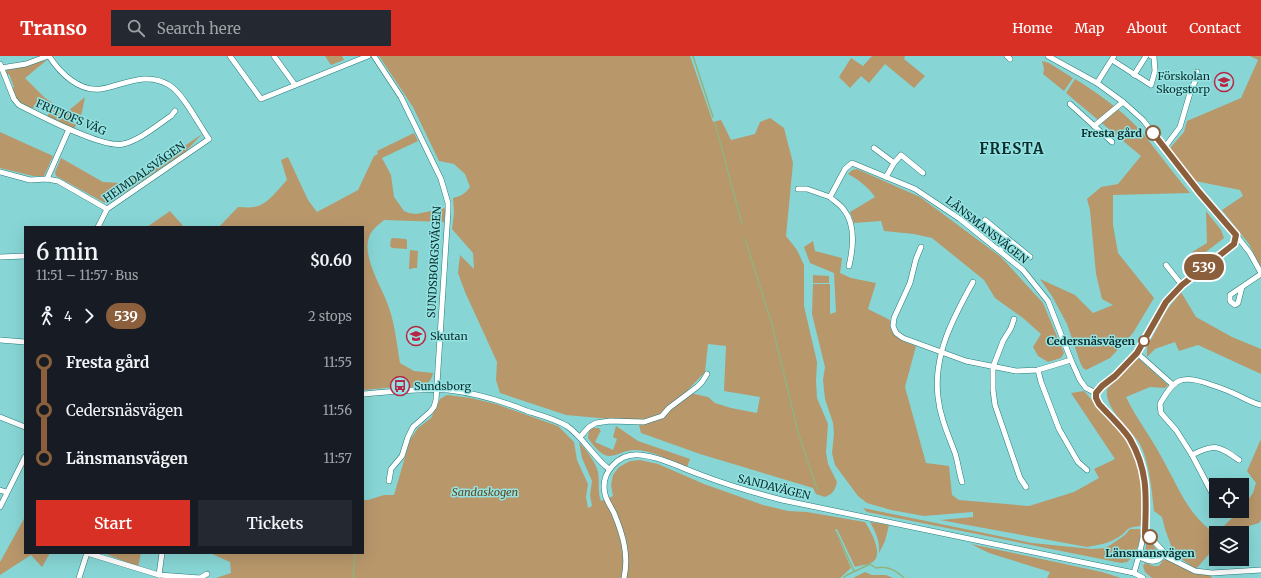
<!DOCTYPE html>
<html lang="en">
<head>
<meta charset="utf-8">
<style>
	:root { --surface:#171b24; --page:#242831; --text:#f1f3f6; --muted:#9ea1a6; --accent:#d93025 }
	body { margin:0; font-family:Merriweather,serif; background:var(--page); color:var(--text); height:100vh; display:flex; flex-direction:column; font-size:15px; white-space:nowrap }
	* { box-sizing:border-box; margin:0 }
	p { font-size:13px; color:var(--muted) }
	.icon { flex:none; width:22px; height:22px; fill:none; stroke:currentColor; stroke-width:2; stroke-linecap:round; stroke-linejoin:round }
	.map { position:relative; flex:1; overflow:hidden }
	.sheet { position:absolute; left:24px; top:170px; width:340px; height:328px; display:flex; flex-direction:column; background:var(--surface); border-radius:0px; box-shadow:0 4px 16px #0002 }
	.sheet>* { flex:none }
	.badge { padding:0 8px; border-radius:13px; font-size:14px; line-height:26px }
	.buttons { position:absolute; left:1209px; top:422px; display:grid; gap:8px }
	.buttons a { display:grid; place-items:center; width:40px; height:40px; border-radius:0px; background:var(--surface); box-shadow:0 4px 16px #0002; font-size:20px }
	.map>.badge { position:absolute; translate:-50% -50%; box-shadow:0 0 0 2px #fff }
	.legs { display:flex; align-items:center; gap:6px; height:44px; padding:0 12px; font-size:13px }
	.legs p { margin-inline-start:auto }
	.headline { display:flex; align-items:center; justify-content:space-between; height:68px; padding:0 12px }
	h1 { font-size:22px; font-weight:600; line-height:30px }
	.primary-button { display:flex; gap:8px; margin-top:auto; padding:8px 12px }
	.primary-button a { flex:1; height:46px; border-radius:0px; background:var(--accent); color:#fff; font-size:16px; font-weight:600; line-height:46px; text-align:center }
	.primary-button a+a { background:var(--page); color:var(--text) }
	ul { padding:0 12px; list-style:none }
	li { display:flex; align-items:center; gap:14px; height:48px; font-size:15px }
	li i { display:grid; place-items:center; width:6px; height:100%; margin:0 5px; background:currentColor }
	li i::after { content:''; width:10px; height:10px; margin:-5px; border:3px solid; border-radius:50%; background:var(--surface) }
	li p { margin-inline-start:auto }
	li:first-child i { background:linear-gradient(#0000 50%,currentColor 0) }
	li:last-child i { background:linear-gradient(currentColor 50%,#0000 0) }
	header { display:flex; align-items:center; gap:24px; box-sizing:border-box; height:56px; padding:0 20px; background:var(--accent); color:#fff }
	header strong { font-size:19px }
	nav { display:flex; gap:22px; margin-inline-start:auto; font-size:14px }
	.search { width:280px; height:36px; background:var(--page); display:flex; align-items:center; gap:10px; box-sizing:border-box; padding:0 14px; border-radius:0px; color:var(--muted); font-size:15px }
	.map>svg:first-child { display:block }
	.green { fill:#b8976b; fill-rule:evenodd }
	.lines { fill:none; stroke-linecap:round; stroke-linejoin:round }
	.stream { stroke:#91b37d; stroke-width:1.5 }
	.minor-casing { stroke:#277a7a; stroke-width:6 }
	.minor { stroke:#fff; stroke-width:5 }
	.line-1-casing { stroke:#fff; stroke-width:9 }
	.line-1 { stroke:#8b5e3c; stroke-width:6 }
	.stop-1-dot { fill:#fff; stroke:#8b5e3c; stroke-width:2 }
	.labels { text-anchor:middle; stroke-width:3; stroke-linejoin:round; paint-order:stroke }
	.poi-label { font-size:11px; fill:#0a2d2c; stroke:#94e3e2; text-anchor:start }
	.street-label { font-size:11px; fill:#0a2d2c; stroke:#94e3e2 }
	.stop-label { font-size:11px; font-weight:bold; fill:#0a2d2c; stroke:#94e3e2; text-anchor:end }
	.park-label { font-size:11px; font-style:italic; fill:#63471e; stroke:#94e3e2 }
	.district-label { font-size:15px; font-weight:bold; letter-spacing:1px; fill:#0a2d2c; stroke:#94e3e2 }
</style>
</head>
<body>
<header>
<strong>Transo</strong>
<div class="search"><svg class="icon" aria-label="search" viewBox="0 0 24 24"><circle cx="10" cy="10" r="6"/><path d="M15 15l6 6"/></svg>Search here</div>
<nav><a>Home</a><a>Map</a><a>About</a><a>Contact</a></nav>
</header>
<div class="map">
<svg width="1261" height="522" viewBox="0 0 1261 522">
	<rect width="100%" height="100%" fill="#87d6d5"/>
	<g class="green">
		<path d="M325,0H342L344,4L331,9Z"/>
		<path d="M379,0H690L713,66L721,64L731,84L755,78L760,66L770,62L784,72L793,107L786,180L797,194L804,209V250L817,306L816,325L817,342L828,368L826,396L828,408L837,426C835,434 833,438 825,441L816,438L813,432L700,398L641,377L639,369L658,363L621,364L566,359L500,337L496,324L497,306L465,236L458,217L460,199L474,213L473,197L452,173L454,157L453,142C461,140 465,138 470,131L465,118L454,108L439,105L413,51ZM708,288L726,290L724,335L760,341L757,357L731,352L715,347L708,341L686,336L705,316Z"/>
		<path d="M872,0H904L905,1L904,3L925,20L914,32L885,8L869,27L861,20L850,32L839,21L851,2L863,10Z"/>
		<path d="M1250,0H1261V212L1249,188L1222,154L1243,140L1240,134L1195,125L1170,92L1184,76L1187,65L1241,42L1258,4Z"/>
		<path d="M47,4L25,22L45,42L67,56L85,41L82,56L74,73L47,61L49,57L34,50L32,54C20,48 17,45 11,33L14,31L9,18L5,20L3,15Z"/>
		<path d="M1042,5L1049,7L1073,22L1064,35L1043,18L1044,13Z"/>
		<path d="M1075,23C1098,37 1120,53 1138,72C1156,93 1172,116 1190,137L1113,139V169L1118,197L1154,242L1133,277L1110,302L1086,314L1083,312L1080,306L1067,268L1052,240L1040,223L1075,239L1093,257L1113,249L1102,243L1096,218L1090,154L1087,143L1101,131L1118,128L1141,100L1066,37Z"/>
		<path d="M0,76L53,100L44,120H33L0,112Z"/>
		<path d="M414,77L418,85L382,102L391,119L394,141L404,155L409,157L416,158L446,152L444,166L384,164C381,167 376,170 373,174C356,195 383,231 389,252C395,269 397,289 400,307L414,315L433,317C430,332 419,330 406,331L404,325L398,326L397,331L363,334V171H219L238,151C243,151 249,152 254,151C268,149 278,133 287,124L281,104L288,101L308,144L317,156L358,134L374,100L378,98L377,95Z"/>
		<path d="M202,78L185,96L109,147H105L56,120L55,116L61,102L103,126L120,127L153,112Z"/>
		<path d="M857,113L920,141L1001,201L1043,247L1064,297L1061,302L1048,306L1038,300L1033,291L1041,278L1023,262L995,242L984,224L932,182L914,178L884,175L881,165L854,167L850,156L875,141C867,130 859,124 848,118L852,114Z"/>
		<path d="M170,155L184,171H147Z"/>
		<path d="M1206,155L1221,174L1224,182L1198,202L1192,196L1207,187Z"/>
		<path d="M393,182L406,183L407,185V193L392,192L390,190L391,183Z"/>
		<path d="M813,185L815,195L842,202L840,217L851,222L876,227L868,253L890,264C888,281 903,285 916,290L905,331L926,407L949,410L952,439L959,444L1029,450L1074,436L1099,422L1094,413L1115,403L1071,337L1084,335L1126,383L1139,411L1144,440L1142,470C1123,471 1130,475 1117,482C1107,488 1098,489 1087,491L940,464L973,461V456L924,460L891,454L867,447L858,440L835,409L832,397L834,378L833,367L825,343L823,324L825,311L812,258L813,228H830V258L836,256L834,217L810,207L804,191Z"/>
		<path d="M410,194L418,195L417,212H412V213H409Z"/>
		<path d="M813,219L829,220V227H813Z"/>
		<path d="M1181,236L1196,261L1232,281L1261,293V318L1198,289L1179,295L1175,286L1155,293L1147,301V291L1166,255Z"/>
		<path d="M1138,302L1168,329L1165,332L1150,331L1126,341C1136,362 1151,381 1162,402C1178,430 1188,460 1216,478V490L1196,513L1174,498L1165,473L1162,461L1154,455C1152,435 1149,402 1138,385C1128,371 1104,351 1107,333Z"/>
		<path d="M447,339L471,342L496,348L558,370L574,386L577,404L588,428L586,441L588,452L592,450L590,439L592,425L582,402L579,386C586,394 595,405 598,416C600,426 597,435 601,445L613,440L611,429L613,419L619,411L630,405L640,404L658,408L704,428L763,449L788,455L807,456L865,466C870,474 883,496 874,505C870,509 861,509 855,511L837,473L835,474L851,512L840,522H216L231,517L230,506L210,497H363V444H368L384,439H394L410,384L418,372L431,362L440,343Z"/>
		<path d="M616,370L638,385L690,403L687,411C673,406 659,398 644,395C615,389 612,417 588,382L589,375L593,372H599L601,376H600L595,386L613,394L617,383L613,381Z"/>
		<path d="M1261,383V464L1259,467L1249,470V477L1242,480V477H1217L1239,455H1242V452L1253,437L1256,427L1247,415Z"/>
		<path d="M863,452L1032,487L1092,493L1105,492L1112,488L1125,479L1130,473H1141C1140,486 1137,498 1127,506L1121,507L867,456Z"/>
		<path d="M25,461V497H50L42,511L31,499L0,519V506Z"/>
		<path d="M870,466L889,469L885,485L879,497C880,485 876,477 870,466Z"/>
		<path d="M1147,484L1151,486L1157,495V499L1152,502L1148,500L1145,496Z"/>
		<path d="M971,488L1102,516L1121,522H1047L1050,516L989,497Z"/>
		<path d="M104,497H141L138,511Z"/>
		<path d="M1163,504H1169L1192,516L1211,520L1212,522H1152L1145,516L1143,510L1145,507L1154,510H1159Z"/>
		<path d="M865,516L872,519H886L893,522H853Z"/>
	</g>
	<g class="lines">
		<g class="stream">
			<path d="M693,0L713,61"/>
			<path d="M715,67L742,168"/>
			<path d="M745,183L771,265L798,376L817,433"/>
			<path d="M836,475L854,515"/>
			<path d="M353,522L355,497"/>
			<path d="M843,522L847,519L870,508L876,512C887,509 896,514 904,522"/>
		</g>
		<g class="minor-casing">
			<g id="minor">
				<path d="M49,0C60,17 79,36 101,33C124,29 146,15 169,29C183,37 199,69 209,83L107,153L98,171"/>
				<path d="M230,0L261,43L368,0"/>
				<path d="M274,0L295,29"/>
				<path d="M374,0L401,41L441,123L448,147V155L436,344L434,351L430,356L413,371L408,381L402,400L391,413L389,425"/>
				<path d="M1007,0L1010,3"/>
				<path d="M1048,0L1097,27L1123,46L1143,64L1199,136L1236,179L1234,188L1182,229L1165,246L1137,297L1115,320L1102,330L1096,337V342L1099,348C1109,359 1123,371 1130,383C1154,424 1148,473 1134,517"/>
				<path d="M1112,4L1151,29L1155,15L1154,1L1151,0"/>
				<path d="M0,8L14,43L19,49C39,59 103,93 123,88C140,84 156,70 171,60L175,55"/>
				<path d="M1,12L26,8L48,0"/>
				<path d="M1134,19L1146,0"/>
				<path d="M1097,27L1114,0"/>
				<path d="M1070,48L1112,86"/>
				<path d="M1094,70L1123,46"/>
				<path d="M1165,91L1180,71L1190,37L1196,23L1197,16"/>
				<path d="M874,92L894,107L901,99L923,117"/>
				<path d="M0,116L30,124L47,123L58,125L107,153"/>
				<path d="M886,121L894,107"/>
				<path d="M47,123L69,73"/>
				<path d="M798,133H807L830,141"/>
				<path d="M985,164L1030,201"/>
				<path d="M1236,179L1250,197L1261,217"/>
				<path d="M921,191L916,203L910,227L894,262L893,270L896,277L903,282L966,305L1016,315L1038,314L1071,304"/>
				<path d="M1000,195L1008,183"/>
				<path d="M0,201L25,200"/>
				<path d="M1166,209L1182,229"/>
				<path d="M849,210C853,193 856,169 844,154C841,149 834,145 830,141L845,113L852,107L915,133L960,163L1023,214L1048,245L1071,304L1080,324L1086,332L1096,337"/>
				<path d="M1242,231L1238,247L1235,249L1230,245V239L1261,218"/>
				<path d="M1014,263L1011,272L1003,285L993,311V334L995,349L1020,422L1026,431"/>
				<path d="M0,284L25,286"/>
				<path d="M1137,297L1173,329"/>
				<path d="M1038,314L1041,326L1059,373L1078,406L1087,414"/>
				<path d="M363,338C391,336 420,332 448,334C475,337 502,345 527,355C540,359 555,363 567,370C584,382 593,401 609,413"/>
				<path d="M0,361L25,371"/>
				<path d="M580,381L589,371L596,367L610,365L644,366L662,360L669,352L697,331L702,326L707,318"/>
				<path d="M1192,399C1215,387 1219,390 1239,404"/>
				<path d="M962,426C959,417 958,406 955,397C948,378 940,361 938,341C933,299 953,262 973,226"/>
				<path d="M0,434L6,436"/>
				<path d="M1216,441L1213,439L1192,399L1176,374L1161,357L1160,348C1174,323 1181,318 1209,328C1218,331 1227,334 1235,338C1244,342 1252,347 1261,349"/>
				<path d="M0,451L25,401"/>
				<path d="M1145,478L1150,481L1163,495V499L1195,515L1212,517L1261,514"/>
				<path d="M87,497L159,519L200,522L207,518"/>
				<path d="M1139,501C1149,505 1156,509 1163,499"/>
				<path d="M159,519L162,497"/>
				<path d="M79,522L87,497"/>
				<path d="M624,522C629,499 623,479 614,457C611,451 606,444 605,438C600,417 618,397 640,399C662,401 683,413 704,420C730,430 755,437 782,444L1134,517L1143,522"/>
			</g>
		</g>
		<use href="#minor" class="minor"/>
	</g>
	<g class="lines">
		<g class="line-1-casing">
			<path id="line-1" d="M1150,481L1145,478C1146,442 1149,416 1130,383C1123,372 1108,358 1099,348L1096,342V337L1102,330L1115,320L1137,297L1166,246L1182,229L1234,188L1236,179L1199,136L1153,77"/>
		</g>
		<use href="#line-1" class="line-1"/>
	</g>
	<defs>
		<g id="school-ring" transform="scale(1)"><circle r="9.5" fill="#94e3e2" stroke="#b72646" stroke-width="1.5"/><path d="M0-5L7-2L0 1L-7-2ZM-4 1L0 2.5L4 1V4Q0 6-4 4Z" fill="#b72646"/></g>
		<g id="bus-ring" transform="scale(1)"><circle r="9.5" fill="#94e3e2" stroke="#b72646" stroke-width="1.5"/><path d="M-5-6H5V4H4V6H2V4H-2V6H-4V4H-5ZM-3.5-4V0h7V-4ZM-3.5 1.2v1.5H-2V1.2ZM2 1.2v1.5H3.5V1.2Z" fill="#b72646"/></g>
	</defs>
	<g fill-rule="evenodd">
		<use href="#school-ring" x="1224" y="26"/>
		<use href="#school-ring" x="416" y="280"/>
		<use href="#bus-ring" x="400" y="330"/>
	</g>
	<g class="stop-1-dot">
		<circle cx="1153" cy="77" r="7"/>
		<circle cx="1144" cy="285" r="5"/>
		<circle cx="1150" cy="481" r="7"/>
	</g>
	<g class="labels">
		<g class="poi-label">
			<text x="1210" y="24" text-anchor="end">Förskolan<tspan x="1210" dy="13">Skogstorp</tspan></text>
			<text x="430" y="284">Skutan</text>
			<text x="414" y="334">Sundsborg</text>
		</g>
		<g class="street-label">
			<text transform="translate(71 61) rotate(23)" y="4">FRITJOFS VÄG</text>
			<text transform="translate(144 116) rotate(-35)" y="4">HEIMDALSVÄGEN</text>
			<text transform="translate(987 174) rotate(38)" y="4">LÄNSMANSVÄGEN</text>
			<text transform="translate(434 206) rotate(-87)" y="4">SUNDSBORGSVÄGEN</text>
			<text transform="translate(774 431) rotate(14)" y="4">SANDAVÄGEN</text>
		</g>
		<g class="stop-label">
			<text x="1142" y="81">Fresta gård</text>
			<text x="1135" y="289">Cedersnäsvägen</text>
			<text x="1150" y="501" text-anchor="middle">Länsmansvägen</text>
		</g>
		<g class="park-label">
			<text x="485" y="440">Sandaskogen</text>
		</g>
		<g class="district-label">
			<text x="1012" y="98">FRESTA</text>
		</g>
	</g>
</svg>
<div class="buttons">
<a><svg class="icon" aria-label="locate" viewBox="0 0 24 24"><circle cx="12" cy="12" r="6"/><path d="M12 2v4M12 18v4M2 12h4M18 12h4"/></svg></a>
<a><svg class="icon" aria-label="layers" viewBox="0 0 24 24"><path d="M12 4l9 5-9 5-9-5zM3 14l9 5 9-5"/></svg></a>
</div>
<b class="badge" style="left:1204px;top:211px;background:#8b5e3c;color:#fff">539</b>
<section class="sheet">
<div class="headline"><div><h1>6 min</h1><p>11:51 – 11:57 · Bus</p></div><b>$0.60</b></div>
<div class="legs"><svg class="icon" aria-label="walk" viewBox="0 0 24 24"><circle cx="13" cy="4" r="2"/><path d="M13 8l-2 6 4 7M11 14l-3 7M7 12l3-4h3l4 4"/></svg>4<svg class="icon" aria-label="forward" viewBox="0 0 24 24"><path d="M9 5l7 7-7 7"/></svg><b class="badge" style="background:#8b5e3c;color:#fff">539</b><p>2 stops</p></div>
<ul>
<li><i style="color:#8b5e3c"></i><b>Fresta gård</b><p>11:55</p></li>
<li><i style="color:#8b5e3c"></i><span>Cedersnäsvägen</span><p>11:56</p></li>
<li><i style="color:#8b5e3c"></i><b>Länsmansvägen</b><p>11:57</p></li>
</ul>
<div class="primary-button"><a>Start</a><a>Tickets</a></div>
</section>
</div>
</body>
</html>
